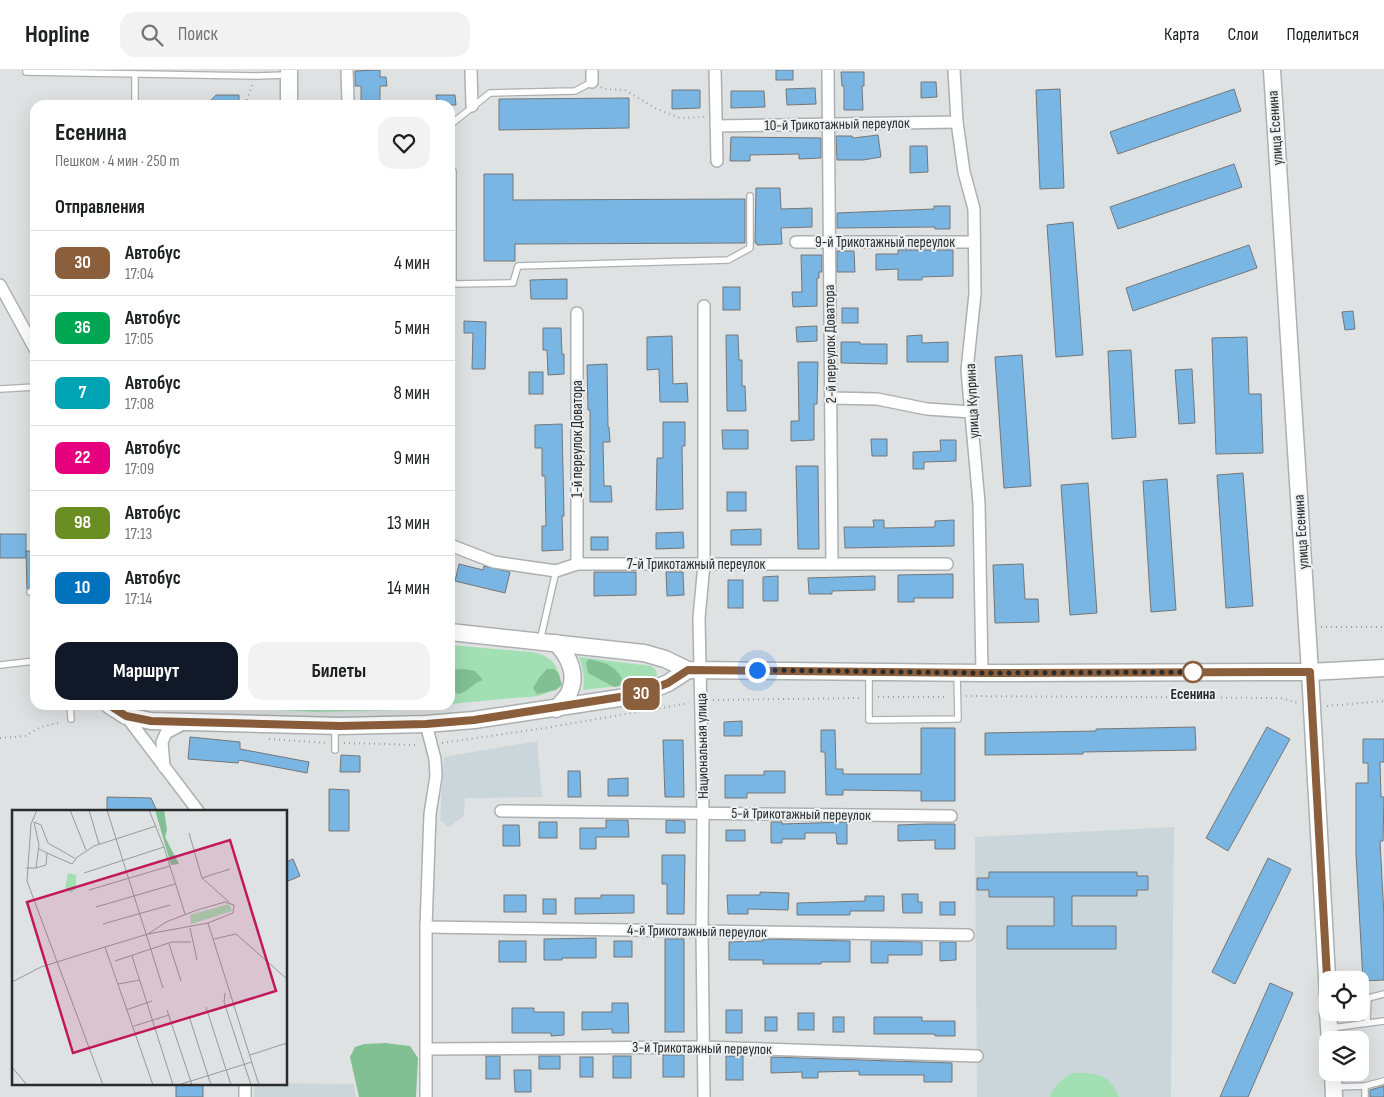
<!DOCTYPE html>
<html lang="ru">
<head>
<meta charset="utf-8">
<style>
	:root { --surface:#fff; --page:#f2f2f2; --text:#202124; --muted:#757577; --line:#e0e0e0; --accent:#111827 }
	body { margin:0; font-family:"Sofia Sans Condensed",sans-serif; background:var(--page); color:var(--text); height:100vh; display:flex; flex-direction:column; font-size:19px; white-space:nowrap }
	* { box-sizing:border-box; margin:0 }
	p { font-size:16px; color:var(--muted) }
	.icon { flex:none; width:28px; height:28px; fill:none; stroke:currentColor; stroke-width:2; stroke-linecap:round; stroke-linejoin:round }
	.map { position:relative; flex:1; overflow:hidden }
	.side { position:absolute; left:30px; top:30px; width:425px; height:610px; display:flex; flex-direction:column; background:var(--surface); border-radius:15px; box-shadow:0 5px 20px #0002 }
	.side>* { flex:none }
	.badge { padding:0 10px; border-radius:8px; font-size:18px; line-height:32px }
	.fabs { position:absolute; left:1319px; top:901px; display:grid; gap:10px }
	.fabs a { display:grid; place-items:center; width:50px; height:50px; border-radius:10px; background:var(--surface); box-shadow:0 5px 20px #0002; font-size:25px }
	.you { position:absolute; width:25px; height:25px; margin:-12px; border:4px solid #fff; border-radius:50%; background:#1a73e8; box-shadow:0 0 0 8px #1a73e833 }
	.map>.badge { position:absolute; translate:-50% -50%; box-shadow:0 0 0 2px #fff }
	h2 { padding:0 25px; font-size:19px; line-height:45px }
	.round { display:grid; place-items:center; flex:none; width:52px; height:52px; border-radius:15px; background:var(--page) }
	.headline { display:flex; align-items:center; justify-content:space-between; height:85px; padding:0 25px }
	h1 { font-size:24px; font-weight:700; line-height:38px }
	.primary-button { display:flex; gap:10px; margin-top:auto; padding:10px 25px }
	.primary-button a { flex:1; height:58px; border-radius:15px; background:var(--accent); color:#fff; font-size:20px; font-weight:700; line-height:58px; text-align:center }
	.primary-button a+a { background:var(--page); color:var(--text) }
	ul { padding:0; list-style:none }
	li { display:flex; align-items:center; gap:15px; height:65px; padding:0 25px; border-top:1px solid var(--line) }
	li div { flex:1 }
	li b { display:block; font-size:19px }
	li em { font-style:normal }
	li .badge { min-width:55px; font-weight:700; text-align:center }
	header { display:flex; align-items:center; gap:30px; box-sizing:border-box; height:70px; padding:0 25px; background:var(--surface); border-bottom:1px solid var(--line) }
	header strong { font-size:24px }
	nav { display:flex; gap:28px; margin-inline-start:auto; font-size:18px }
	.search { width:350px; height:45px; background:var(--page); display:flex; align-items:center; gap:12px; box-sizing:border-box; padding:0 18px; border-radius:15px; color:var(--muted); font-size:19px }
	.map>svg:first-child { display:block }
	.built { fill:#cad6d9 }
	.green { fill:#a2dfb3 }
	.forest { fill:#82c094 }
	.building { fill:#7ab6e3; stroke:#747678 }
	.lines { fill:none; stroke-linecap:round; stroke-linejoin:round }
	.lane-casing { stroke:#adb0b1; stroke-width:8 }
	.street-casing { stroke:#adb0b1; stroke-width:14 }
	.secondary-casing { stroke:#adb0b1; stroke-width:19 }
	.path { stroke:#9c9f9f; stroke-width:2; stroke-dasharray:1 4; stroke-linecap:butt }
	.lane { stroke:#fff; stroke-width:5.5 }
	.street { stroke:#fff; stroke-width:11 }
	.secondary { stroke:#fff; stroke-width:16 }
	.line-casing { stroke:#fff; stroke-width:11 }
	.line { stroke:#8b5e3c; stroke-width:8 }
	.walk { stroke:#2a2c2c; stroke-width:5; stroke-dasharray:0 9 }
	.stop-dot { fill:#fff; stroke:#8b5e3c; stroke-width:2.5 }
	.labels { text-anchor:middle; stroke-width:4; stroke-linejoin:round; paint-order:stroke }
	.street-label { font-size:15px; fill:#2a2c2c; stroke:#ecf0f0 }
	.stop-label { font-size:15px; font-weight:bold; fill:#2a2c2c; stroke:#ecf0f0 }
	.inset-road { fill:none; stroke:#97999a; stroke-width:1 }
	.view { fill:#c2185b; fill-opacity:0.15; stroke:#c2185b; stroke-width:2.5 }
	.inset-edge { fill:none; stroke:#2a2c2c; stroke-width:2.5 }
</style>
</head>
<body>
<header>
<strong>Hopline</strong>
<div class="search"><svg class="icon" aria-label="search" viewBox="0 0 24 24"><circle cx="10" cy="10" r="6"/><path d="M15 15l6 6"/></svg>Поиск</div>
<nav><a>Карта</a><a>Слои</a><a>Поделиться</a></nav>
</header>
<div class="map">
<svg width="1384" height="1027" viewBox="0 0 1384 1027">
	<rect width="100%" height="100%" fill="#dfe2e3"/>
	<g class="built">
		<path d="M537,671L542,727L465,728L464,746L449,757L440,750L444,687Z"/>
		<path d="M1174,757L1171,1027H977L975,767Z"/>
		<path d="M254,1013L354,1014L356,1027H254Z"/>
	</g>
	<g class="green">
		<path d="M450,575L531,582C543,584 553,588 558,601C561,609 556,620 547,623C537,628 523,627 512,628C492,630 471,632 450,634Z"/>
		<path d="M579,587L651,596C656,599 658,602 656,608L651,612L583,620C585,609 583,597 579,587Z"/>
		<path d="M187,635H399L396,640L317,642Z"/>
		<path d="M1073,1003C1097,1003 1108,1003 1119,1027H1050C1054,1015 1062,1009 1073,1003Z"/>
	</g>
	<g class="forest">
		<path d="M589,589C605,593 613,594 622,608L620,616L614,617L588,603L586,593Z"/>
		<path d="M463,599L475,601L483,610C470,614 471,621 458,624L450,619V600Z"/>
		<path d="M547,599H554L559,604L562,615L556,620L537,624L533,618L539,608Z"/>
		<path d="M385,973L410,976L418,988L416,1027H359L350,987L355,977L364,974Z"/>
	</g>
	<g class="building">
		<path d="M380,0V7H386L387,16H380V35H361V16H355V1Z"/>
		<rect x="776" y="0" width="17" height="10"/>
		<path d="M841,2H864V16H862L863,40H844V16H842Z"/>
		<path d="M921,12H936L937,27L921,28Z"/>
		<path d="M815,18L816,34L787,35L786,19Z"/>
		<path d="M1060,19L1064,118L1040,119L1036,20Z"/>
		<path d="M1234,19L1241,41L1118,84L1110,62Z"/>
		<path d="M672,20H700V38L672,39Z"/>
		<path d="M731,21H764L765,37L731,38Z"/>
		<path d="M216,25H239V35H206Z"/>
		<path d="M436,25H455L456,35H437Z"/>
		<path d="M629,28V58L499,60V29Z"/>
		<path d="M878,65L881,87L863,90H837L836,66H852L853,68Z"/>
		<path d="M731,67L821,68V88L799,89V84L750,85V91H730Z"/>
		<path d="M910,76H927L928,102L910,103Z"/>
		<path d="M1234,94L1242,117L1118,159L1110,137Z"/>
		<path d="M484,104H513V130L745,129V173L515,174V191H484Z"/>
		<path d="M756,118H780L781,139L812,138V157L781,158L782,174L757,175V173H755Z"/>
		<path d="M934,136H950V159H935V157L837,158V143L934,139Z"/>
		<path d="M1073,152L1083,285L1056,287L1047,155Z"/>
		<path d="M1249,175L1257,198L1133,241L1126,218Z"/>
		<path d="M898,180H953V206L922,207V210H898V199L876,200V184H898Z"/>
		<path d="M837,181H854L855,202H837Z"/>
		<path d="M801,185H822V202H819V208H817V236L793,237L792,222H802Z"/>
		<path d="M567,209V229H531L530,210Z"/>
		<rect x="723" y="217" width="17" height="23"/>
		<rect x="842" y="238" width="16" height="15"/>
		<path d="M1353,241L1355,259L1345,260L1342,242Z"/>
		<path d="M464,251L486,252L485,299H472L473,263H464Z"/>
		<path d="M817,256V271L797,272L796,257Z"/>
		<path d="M543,258H561L562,284H564V304L548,305L547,280H543Z"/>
		<path d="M726,265H738L739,290H742V316H745L746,341H727Z"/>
		<path d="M922,265V273L948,272V292H907V266Z"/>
		<path d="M672,266L673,314L687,313L688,332H660L659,299L647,300V267Z"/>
		<path d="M1247,267L1249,324H1261L1263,383L1216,384L1212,268Z"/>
		<path d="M841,272H860V274H887V294L841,293Z"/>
		<path d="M1131,280L1136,367L1112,369L1108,281Z"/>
		<path d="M1022,285L1031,416L1004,418L995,287Z"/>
		<path d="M798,292H818L817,334H814V370L791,371V351H799Z"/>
		<path d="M607,294L608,357H609L610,372H603L604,416H611L612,432H590V340H588L587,295Z"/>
		<path d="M1192,299L1195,353L1179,354L1175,300Z"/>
		<rect x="529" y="302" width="14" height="22"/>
		<path d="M663,352H685V376H682L683,439L656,440L657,388H663Z"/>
		<path d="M562,354L564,446H562L563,480L542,481V456H546L545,406H542V378H535V355Z"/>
		<path d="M722,360H748V379H723Z"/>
		<path d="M871,369H887V386H872Z"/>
		<path d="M940,370H956V391L924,392V399H913V382L941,381Z"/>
		<path d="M796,396H818L819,479H798Z"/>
		<path d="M1243,403L1253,536L1226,538L1217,405Z"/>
		<path d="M1167,409L1176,540L1151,542L1143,411Z"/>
		<path d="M1088,413L1097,543L1070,545L1061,415Z"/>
		<rect x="727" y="422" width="19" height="19"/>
		<path d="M873,450H884V458L935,457V451L954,450V476L845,478L844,457H874Z"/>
		<path d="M761,459V475H731V460Z"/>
		<path d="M683,462L684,478L656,479V463Z"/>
		<rect x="0" y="464" width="26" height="24"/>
		<rect x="591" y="467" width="17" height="13"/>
		<path d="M26,481H35V517L27,519Z"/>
		<path d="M459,494L483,500L484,496L510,502L505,523L455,511Z"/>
		<path d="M1023,494L1025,529H1038L1039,552L995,553L993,495Z"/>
		<path d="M594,502H636V525L594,526Z"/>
		<path d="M666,502H683L684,525L667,526Z"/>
		<path d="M953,504V528H914V532H898V505Z"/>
		<path d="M778,506V531H763V507Z"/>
		<path d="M875,506V520L832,521V524H809L808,508Z"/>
		<rect x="728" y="510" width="15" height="28"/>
		<path d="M742,651V666H724V652Z"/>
		<path d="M1195,657L1196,680L1083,682V684L985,685V663L1096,661V659Z"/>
		<path d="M1267,657L1290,669L1228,781L1206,768Z"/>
		<path d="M921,658H955V731H921V721L843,720V725H826L825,682H821V660H835L836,699H843V704H921Z"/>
		<path d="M190,667L240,672V679L309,692L307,703L239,690L238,693L188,689Z"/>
		<path d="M1363,669H1384V692H1380L1381,727H1384L1383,771H1380L1384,846V910L1363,911L1356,784V713H1368V693H1363Z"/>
		<path d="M663,670H683L684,727H665Z"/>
		<path d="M341,685L360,686V702H340Z"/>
		<path d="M568,701H580L581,727H568Z"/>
		<path d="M764,701H785V723H747V728H725V705H764Z"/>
		<path d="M628,708V726H608V709Z"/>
		<path d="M329,719L349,720V761H329Z"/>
		<path d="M107,727L151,728L157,741H107Z"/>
		<path d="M606,750H628L629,767H596V779H580V758H606Z"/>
		<path d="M666,750L685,751V763H666Z"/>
		<rect x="539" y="752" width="18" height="16"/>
		<path d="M771,752H782V754L847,752V774H837L836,763H805V769H782V773H771Z"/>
		<path d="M925,754H955V779H935V770L898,771V755Z"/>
		<path d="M503,755H519L520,776H503Z"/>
		<rect x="726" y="760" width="19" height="11"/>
		<path d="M662,785H685L684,844H667V814H662Z"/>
		<path d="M1268,788L1291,799L1235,914L1212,902Z"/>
		<path d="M293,789L300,806L286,812V792Z"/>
		<path d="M989,802H1137V806H1148V820H1137V826H1072V856H1116V879H1007V856H1054V827H989V820H977V808H989Z"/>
		<path d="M760,822L789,823L788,840L748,839V844H728L727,825H760Z"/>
		<path d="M902,824H918V832H922V843H903Z"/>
		<rect x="504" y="825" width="22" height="17"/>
		<path d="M601,825H634V843L575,844V828H601Z"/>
		<path d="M865,826H884V841H850V845H797V833L865,831Z"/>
		<rect x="543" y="829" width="13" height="15"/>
		<rect x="940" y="832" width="15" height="13"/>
		<path d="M596,868V888H562V890H544V869Z"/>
		<rect x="665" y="869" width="19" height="93"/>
		<path d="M763,869L850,871V892H821V894H763V890H729V872L763,871Z"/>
		<rect x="499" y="871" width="27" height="21"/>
		<rect x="614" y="871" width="18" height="16"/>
		<path d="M871,871L922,872V885H888V893H871Z"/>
		<path d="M940,872H956V890L940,891Z"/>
		<path d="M1270,913L1293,923L1248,1027H1220Z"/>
		<path d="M612,933H628L629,963H612V959L582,960V942H612Z"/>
		<path d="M512,938H534V942H564V965L551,966V963H512Z"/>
		<rect x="726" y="940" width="16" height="23"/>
		<rect x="798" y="943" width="16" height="17"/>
		<rect x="765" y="947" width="12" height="14"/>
		<rect x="833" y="947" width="11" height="15"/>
		<path d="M874,947H922V951H955V966H935V964H874Z"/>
		<rect x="663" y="985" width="21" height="22"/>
		<rect x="486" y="986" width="14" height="23"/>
		<rect x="539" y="986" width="21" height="13"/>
		<rect x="613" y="986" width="18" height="22"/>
		<rect x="726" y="986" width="17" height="24"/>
		<rect x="580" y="987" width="13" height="20"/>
		<path d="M771,987L952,993V1012H924V1005H859V1001L818,1002V1008H802V1002L771,1003Z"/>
		<path d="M514,1000H531V1022H515Z"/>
		<rect x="176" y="1013" width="27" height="14"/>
		<path d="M1384,1016V1027H1370V1020Z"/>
	</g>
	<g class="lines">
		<g class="lane-casing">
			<g id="lane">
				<path d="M26,0V2L256,6L287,5"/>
				<path d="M135,4V35"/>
				<path d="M450,55L490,23L575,21L592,12"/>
				<path d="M450,100L453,101V214L513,213L518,196L728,190L750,178V126"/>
				<path d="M0,319L35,317"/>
				<path d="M30,522H35"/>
				<path d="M540,571L556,501"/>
				<path d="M0,595L35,591"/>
				<path d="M869,604V650L958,649L957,605"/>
				<path d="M70,635L71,649"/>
				<path d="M335,680V658"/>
				<path d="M1367,953L1368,928L1384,924"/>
				<path d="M1331,958L1384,951"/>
				<path d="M1365,1016V1027"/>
				<path d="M1336,1017L1365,1016L1384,1011"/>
			</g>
		</g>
		<g class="street-casing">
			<g id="street">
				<path d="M471,0L472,36"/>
				<path d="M592,0V12"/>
				<path d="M715,0L717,91"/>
				<path d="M828,0L832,494"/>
				<path d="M954,0L957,52L964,102L974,139L975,224L967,300L979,433L982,603"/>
				<path d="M346,35L348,31L347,0"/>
				<path d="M716,56L957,52"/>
				<path d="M796,172H974"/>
				<path d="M0,215L35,279"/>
				<path d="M577,243V494"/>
				<path d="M831,328L877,329L927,339L971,342"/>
				<path d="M450,475L494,492L556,501L577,494H947"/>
				<path d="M126,646L198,741"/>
				<path d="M426,654L435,689L436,706L430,744L426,857V1027"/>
				<path d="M164,697L162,672L166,663L185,653"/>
				<path d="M501,741L951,746"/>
				<path d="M426,857L968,865"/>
				<path d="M427,979L703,977L977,986"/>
				<path d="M245,1027V1013"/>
				<path d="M704,1027L702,861L703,743L699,548L704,494V236"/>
			</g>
		</g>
		<g class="secondary-casing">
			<g id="secondary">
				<path d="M289,0V35"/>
				<path d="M1272,0L1310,602L1328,925"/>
				<path d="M450,562L644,583L665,589L688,600L982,603L1310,602L1384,598"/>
				<path d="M556,573C569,586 578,605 569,623C566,629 560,634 556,639"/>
				<path d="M109,635L126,646L151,651L340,656L426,654L474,650L639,625L668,613L688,600"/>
				<path d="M1328,942L1330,970"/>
				<path d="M1333,1002L1334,1027"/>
			</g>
		</g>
		<g class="path">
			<path d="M601,17L603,19L625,20L657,39L680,48L706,47"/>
			<path d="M246,35L247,29L253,14"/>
			<path d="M1321,557H1384"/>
			<path d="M966,626L1281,628L1298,633"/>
			<path d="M878,627H948"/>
			<path d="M713,630L861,628"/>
			<path d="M1327,636L1384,631"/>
			<path d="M0,668L25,666L41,657L62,652"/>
			<path d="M269,669L327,673"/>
			<path d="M344,673L419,675"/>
			<path d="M442,673L545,658L689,633"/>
		</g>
		<use href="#lane" class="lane"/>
		<use href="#street" class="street"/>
		<use href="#secondary" class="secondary"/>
	</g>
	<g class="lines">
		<g class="line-casing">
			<path id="line" d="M109,635L126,646L151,651L340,656L426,654L474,650L639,624L668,613L688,600L982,603L1310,602L1328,925"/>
		</g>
		<use href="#line" class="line"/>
		<path class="walk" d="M757,600L982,603L1201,602H1193"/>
	</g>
	<circle class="stop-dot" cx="1193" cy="602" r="10"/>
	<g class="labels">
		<g class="street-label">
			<text transform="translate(837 54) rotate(-1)" y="5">10-й Трикотажный переулок</text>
			<text transform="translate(1275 58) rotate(-94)" y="5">улица Есенина</text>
			<text x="885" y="177">9-й Трикотажный переулок</text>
			<text transform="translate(830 274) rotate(-91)" y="5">2-й переулок Доватора</text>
			<text transform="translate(972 331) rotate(-93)" y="5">улица Куприна</text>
			<text transform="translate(577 369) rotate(-90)" y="5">1-й переулок Доватора</text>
			<text transform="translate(1301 462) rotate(-94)" y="5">улица Есенина</text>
			<text x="696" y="499">7-й Трикотажный переулок</text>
			<text transform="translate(702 676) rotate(-91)" y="5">Национальная улица</text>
			<text transform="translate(801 744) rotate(1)" y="5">5-й Трикотажный переулок</text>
			<text transform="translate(697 861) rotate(1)" y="5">4-й Трикотажный переулок</text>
			<text transform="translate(702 978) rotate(1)" y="5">3-й Трикотажный переулок</text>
		</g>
		<g class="stop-label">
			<text x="1193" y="629">Есенина</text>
		</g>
	</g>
	<g transform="translate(12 740)">
		<rect width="275" height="275" fill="#dfe2e3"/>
		<path d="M56,63L64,65V79L59,83L53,79ZM217,94L220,101L179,114L178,105Z" fill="#a2dfb3"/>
		<path d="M143,0H152L155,20L153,27L167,54L159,55Z" fill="#82c094"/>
		<path class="inset-road" d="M25,0L19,14L15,71L91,275M58,0L74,40M77,0L87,34M95,0L151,178M137,0L152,37L173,104M22,12L29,15L36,33L64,49L60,54L35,43M177,23L190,68M64,48L82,36L144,16M14,58H24L27,35L22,12M24,58L34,55L35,43L27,39M72,63L152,37M77,80L158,56M217,92L190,68L218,59M84,97L163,74M196,113L247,275M91,114L158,95M178,118L185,150M202,129L224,124L275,169M157,134L169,171M93,137L141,275M120,146L161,275M103,151L160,132H179M0,172L29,157L93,137L136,124L196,113L221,103L222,95L213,92L185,100L154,112L136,124M106,174L128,170M213,183L212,192L239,275M194,197L219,275M114,200L140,191M155,200L180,275M177,206L199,275M122,216L157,205M238,245L275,233M0,257L15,275M166,275L240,252"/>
		<path class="view" d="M218,30L264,181L61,243L15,92Z"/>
		<rect width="275" height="275" class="inset-edge"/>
	</g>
</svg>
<div class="fabs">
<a><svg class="icon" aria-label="locate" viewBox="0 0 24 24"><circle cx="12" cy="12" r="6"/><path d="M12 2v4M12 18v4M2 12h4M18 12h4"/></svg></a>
<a><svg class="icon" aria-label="layers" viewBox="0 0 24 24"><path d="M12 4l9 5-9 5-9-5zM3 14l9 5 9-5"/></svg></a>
</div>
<div class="you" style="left:757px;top:600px"></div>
<b class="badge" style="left:641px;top:624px;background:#8b5e3c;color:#fff">30</b>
<section class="side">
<div class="headline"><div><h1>Есенина</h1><p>Пешком · 4 мин · 250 m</p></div><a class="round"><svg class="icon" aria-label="heart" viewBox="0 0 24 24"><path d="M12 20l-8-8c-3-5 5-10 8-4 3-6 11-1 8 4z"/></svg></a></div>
<h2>Отправления</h2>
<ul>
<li><span class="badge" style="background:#8b5e3c;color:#fff">30</span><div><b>Автобус</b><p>17:04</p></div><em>4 мин</em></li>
<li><span class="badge" style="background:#00a651;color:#fff">36</span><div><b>Автобус</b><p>17:05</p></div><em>5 мин</em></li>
<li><span class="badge" style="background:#00a3b4;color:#fff">7</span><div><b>Автобус</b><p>17:08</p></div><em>8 мин</em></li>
<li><span class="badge" style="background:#e6007e;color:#fff">22</span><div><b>Автобус</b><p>17:09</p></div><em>9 мин</em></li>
<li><span class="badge" style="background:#6b8e23;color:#fff">98</span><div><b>Автобус</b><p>17:13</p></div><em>13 мин</em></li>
<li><span class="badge" style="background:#0072bc;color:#fff">10</span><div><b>Автобус</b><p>17:14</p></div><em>14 мин</em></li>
</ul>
<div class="primary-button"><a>Маршрут</a><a>Билеты</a></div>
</section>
</div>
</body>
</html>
